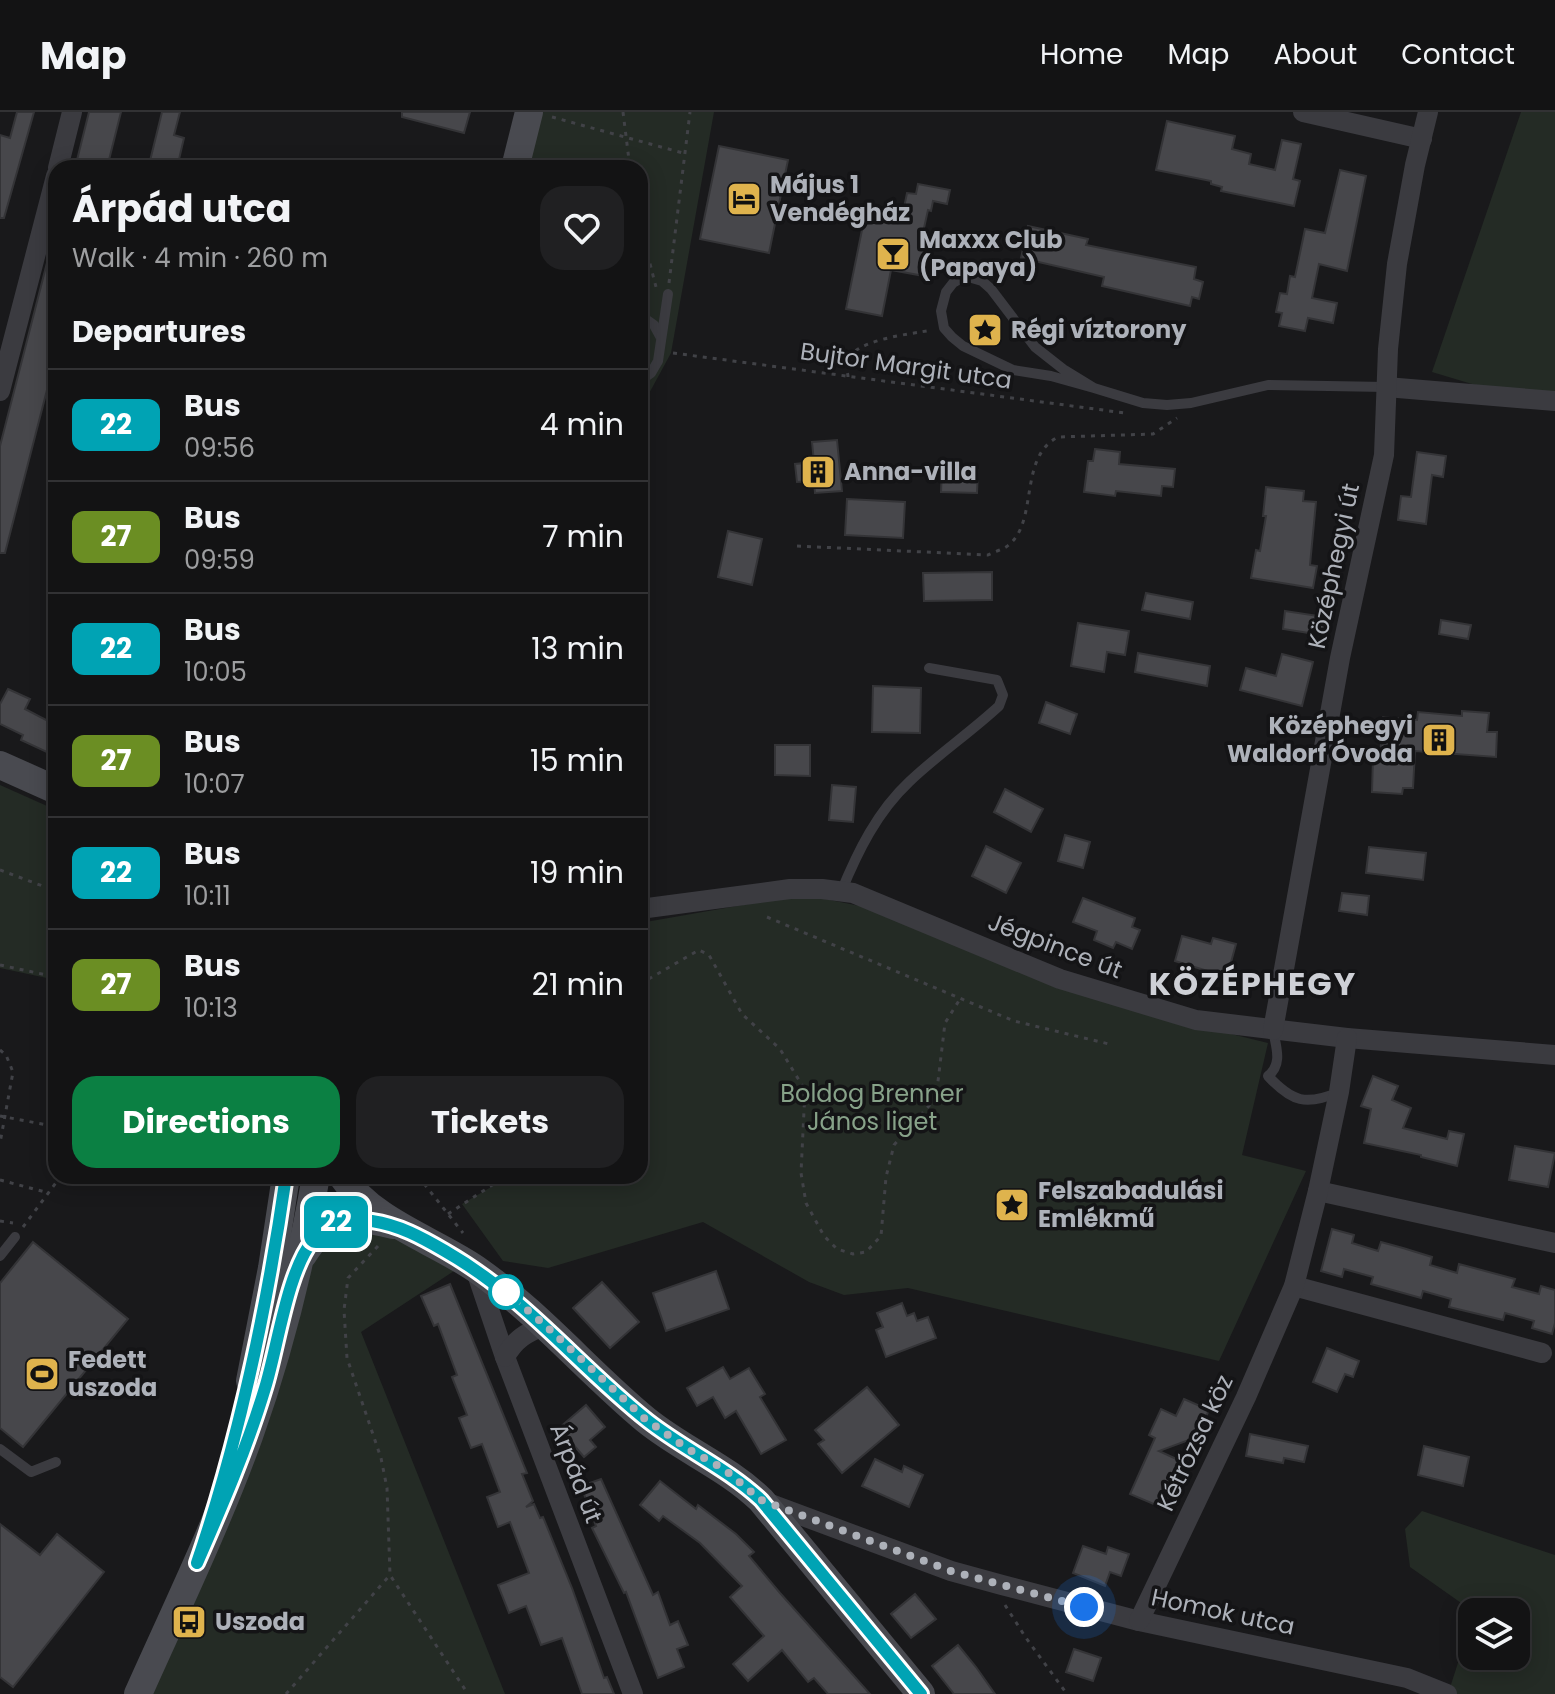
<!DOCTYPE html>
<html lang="en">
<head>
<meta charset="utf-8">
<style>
	:root { --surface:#131314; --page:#202022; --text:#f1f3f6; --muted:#9d9ea0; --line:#323234; --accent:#0b8043 }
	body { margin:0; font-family:Poppins,sans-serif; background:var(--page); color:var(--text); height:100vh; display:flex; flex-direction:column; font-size:30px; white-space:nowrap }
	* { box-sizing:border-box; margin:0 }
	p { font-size:26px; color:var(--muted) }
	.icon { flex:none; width:44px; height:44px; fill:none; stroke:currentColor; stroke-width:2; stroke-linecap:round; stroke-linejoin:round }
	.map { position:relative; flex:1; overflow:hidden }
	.drawer { position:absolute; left:48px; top:48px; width:600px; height:1024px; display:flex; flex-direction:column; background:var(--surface); border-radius:24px; box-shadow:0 4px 20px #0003,0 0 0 2px var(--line) }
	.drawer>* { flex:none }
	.badge { padding:0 16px; border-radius:12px; font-size:28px; line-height:52px }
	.fabs { position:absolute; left:1458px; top:1486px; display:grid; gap:16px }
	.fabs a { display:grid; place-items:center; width:72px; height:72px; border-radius:16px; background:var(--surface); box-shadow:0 4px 20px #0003,0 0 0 2px var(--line); font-size:40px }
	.you { position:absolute; width:40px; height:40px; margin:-20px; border:6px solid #fff; border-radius:50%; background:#1a73e8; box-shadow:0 0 0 12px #1a73e833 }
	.map>.badge { position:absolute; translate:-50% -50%; box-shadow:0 0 0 4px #fff }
	h2 { padding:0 24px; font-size:30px; line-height:72px }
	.round { display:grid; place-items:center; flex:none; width:84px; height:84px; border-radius:24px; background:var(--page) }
	.headline { display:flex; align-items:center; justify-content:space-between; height:136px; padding:0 24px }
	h1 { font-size:38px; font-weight:700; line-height:60px }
	.cta { display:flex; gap:16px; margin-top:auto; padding:16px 24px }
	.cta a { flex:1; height:92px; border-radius:24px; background:var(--accent); color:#fff; font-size:32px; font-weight:700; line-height:92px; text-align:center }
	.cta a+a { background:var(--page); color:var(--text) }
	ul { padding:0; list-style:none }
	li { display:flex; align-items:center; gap:24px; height:112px; padding:0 24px; border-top:2px solid var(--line) }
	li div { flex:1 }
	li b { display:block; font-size:30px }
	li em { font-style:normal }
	li .badge { min-width:88px; font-weight:700; text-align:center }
	header { display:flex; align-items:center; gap:48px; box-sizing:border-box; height:112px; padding:0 40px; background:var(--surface); border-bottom:2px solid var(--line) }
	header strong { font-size:38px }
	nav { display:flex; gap:44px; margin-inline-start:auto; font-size:28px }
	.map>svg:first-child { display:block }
	.green { fill:#242b25 }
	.building { fill:#47474b; stroke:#343437; stroke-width:2 }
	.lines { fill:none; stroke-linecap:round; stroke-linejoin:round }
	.path { stroke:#414247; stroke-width:3; stroke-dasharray:4 6; stroke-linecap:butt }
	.lane { stroke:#3b3b40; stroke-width:10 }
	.street { stroke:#3b3b40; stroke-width:20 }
	.secondary { stroke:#494a50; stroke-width:28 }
	.line-casing { stroke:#fff; stroke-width:18 }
	.line { stroke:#00a3b4; stroke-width:12 }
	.walk { stroke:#adb1b9; stroke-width:8; stroke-dasharray:0 14.4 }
	.stop-dot { fill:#fff; stroke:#00a3b4; stroke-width:4 }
	.labels { text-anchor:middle; stroke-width:7; stroke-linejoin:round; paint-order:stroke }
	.poi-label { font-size:24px; font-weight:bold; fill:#adb1b9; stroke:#141416; text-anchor:start }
	.street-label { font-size:24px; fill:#adb1b9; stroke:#141416 }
	.park-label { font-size:24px; fill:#87a289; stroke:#141416 }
	.district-label { font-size:32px; font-weight:bold; letter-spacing:2px; fill:#ced0d6; stroke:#141416 }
</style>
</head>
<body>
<header>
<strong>Map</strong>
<nav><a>Home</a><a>Map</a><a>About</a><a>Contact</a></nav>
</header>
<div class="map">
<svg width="1555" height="1582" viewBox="0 0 1555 1582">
	<rect width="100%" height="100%" fill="#19191b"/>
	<g class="green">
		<path d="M542,0H714L671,241L640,298V56H528Z"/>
		<path d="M1521,0H1555V297L1432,260Z"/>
		<path d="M0,673L56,698V868L0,856Z"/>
		<path d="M788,785L820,786L860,794L1158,904L1268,931L1242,1043L1306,1059L1219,1249L908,1176L844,1183L809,1170L703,1110L548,1156L503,1149L462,1092L510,1064H640V811Z"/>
		<path d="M380,1118L454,1159L361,1220L505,1582H150L306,1157L333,1119Z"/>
		<path d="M1422,1399L1555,1443V1582H1448L1472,1507V1544H1516V1500H1474L1410,1455L1405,1417Z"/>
	</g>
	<g class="building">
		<path d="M17,0H34L4,106H0V23L10,26Z"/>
		<path d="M89,0H121L107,56H75Z"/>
		<path d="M162,0H180L174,23L184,26L177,56L149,53Z"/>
		<path d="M402,0H470L464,21L402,5Z"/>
		<path d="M1167,9L1235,24L1232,37L1251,42L1249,52L1275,58L1282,28L1301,32L1293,67L1300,69L1294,94L1221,79L1222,75L1211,72V69L1156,58Z"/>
		<path d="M719,34L788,48L769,141L700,127Z"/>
		<path d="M1340,58L1366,64L1347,159L1319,152L1312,186L1337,191L1333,211L1308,206L1305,219L1279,214L1282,201L1276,200L1280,181L1287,182L1290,164L1295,165L1305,117L1325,121Z"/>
		<path d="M918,72L950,78L947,92L933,89L931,99L928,98L922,125L932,127L924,164L891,158L882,204L846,197L865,103L901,110L907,81L916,82Z"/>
		<path d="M1028,114L1088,127L1086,133L1196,155L1194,167L1203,170L1199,187L1192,185L1190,194L1159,187L1102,174L1104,165L1021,146Z"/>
		<path d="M51,135L56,136V243L5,441H0V334Z"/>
		<path d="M837,328L842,379L815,381L814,369L797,370L795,352L814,350L812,330Z"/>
		<path d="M1095,337L1120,340L1119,352L1175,357L1173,375L1162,374L1161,384L1116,379L1115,384L1084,380L1088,349H1093Z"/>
		<path d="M1417,340L1446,344L1443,365L1432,363L1426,412L1398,408L1401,384L1411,385Z"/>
		<path d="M942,357L978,358L977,381L941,380Z"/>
		<path d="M1266,375L1304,379L1303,389L1316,390L1310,453L1317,454L1313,476L1251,466L1256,438L1260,439L1266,404H1263Z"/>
		<path d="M847,387L905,390L903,426L845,423Z"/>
		<path d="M728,419L762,427L752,473L718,465Z"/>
		<path d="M992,460V488L924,489L923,461Z"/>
		<path d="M1146,481L1193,490L1190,507L1142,498Z"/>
		<path d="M1285,499L1325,505L1322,523L1283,517Z"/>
		<path d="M1441,508L1471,513L1468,527L1439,522Z"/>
		<path d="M1078,511L1129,519L1125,543L1107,540L1104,560L1071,554Z"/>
		<path d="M1138,541L1210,554L1207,574L1135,560Z"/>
		<path d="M1282,542L1313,550L1302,594L1240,578L1246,556L1276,564Z"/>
		<path d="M873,574L921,576L920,621L872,620Z"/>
		<path d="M8,577L30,587L25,597L56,613V632L51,642L21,628L23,623L0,612V592Z"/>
		<path d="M1046,590L1077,602L1070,622L1039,611Z"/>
		<path d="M1462,599L1489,601L1487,620H1497L1496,645L1415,639L1413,676H1403L1402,682L1372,680L1373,645H1380L1383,605L1417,608L1418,600L1462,604Z"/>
		<path d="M775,633H810V664L775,663Z"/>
		<path d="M832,673L856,675L853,710L829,708Z"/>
		<path d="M1005,677L1043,697L1031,720L994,700Z"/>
		<path d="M1065,723L1090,730L1083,756L1058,749Z"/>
		<path d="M986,734L1021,751L1006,781L972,764Z"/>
		<path d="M1369,735L1426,741L1423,768L1366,761Z"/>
		<path d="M1342,781L1369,784L1367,803L1339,799Z"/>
		<path d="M1083,786L1135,806L1132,815L1140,818L1132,837L1116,830L1113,836L1094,828L1097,819L1073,810Z"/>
		<path d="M1182,824L1211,832L1213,826L1236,832L1227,865L1175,849Z"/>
		<path d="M1373,964L1398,974L1392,988L1411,996L1403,1016L1447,1027L1449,1019L1464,1022L1457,1054L1421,1045V1043L1364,1031L1371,997L1361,994Z"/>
		<path d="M1515,1034L1555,1041L1548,1075L1509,1068Z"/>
		<path d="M1332,1117L1354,1123L1352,1131L1378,1139L1381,1130L1403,1136L1432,1145L1430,1153L1457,1161L1459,1152L1515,1167L1512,1175L1539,1182L1541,1174L1555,1178V1211L1552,1222L1532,1216L1534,1209L1505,1201L1503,1208L1449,1195L1451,1187L1423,1179L1421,1186L1371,1172L1373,1165L1344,1157L1342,1165L1321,1159Z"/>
		<path d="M33,1130L128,1207L23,1335L0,1316V1171Z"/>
		<path d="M716,1159L729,1197L666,1219L653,1181Z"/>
		<path d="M602,1170L639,1210L610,1236L573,1196Z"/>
		<path d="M450,1172L527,1361L522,1362L533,1389L526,1395L534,1392L540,1406L543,1405L572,1476L604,1566L607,1565L614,1582H582L562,1526L541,1533L526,1494L509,1501L498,1473L529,1461L510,1410L498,1415L487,1385L500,1380L482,1332L471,1336L459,1306L467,1303L452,1265L457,1263L438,1212L434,1214L421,1184Z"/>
		<path d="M902,1191L907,1204L914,1201L917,1209L928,1205L936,1226L886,1245L876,1218L883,1215L877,1201Z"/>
		<path d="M1327,1236L1359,1249L1353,1265L1345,1262L1337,1280L1313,1270Z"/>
		<path d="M723,1255L730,1267L749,1256L765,1282L760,1285L786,1328L761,1342L736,1299L725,1306L713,1285L697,1294L687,1276Z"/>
		<path d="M867,1275L899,1313L842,1361L818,1332L824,1328L815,1318Z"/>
		<path d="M1184,1287L1209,1298L1197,1325L1159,1339L1183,1350L1163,1396L1130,1382L1155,1326L1149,1323L1161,1297L1176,1304Z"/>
		<path d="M586,1293L605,1315L590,1328L596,1335L584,1345L559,1316Z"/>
		<path d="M1250,1322L1308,1334L1304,1350L1284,1346L1283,1351L1246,1344Z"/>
		<path d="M1424,1334L1469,1345L1463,1374L1418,1363Z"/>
		<path d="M875,1347L902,1360L904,1354L923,1363L909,1395L862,1374Z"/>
		<path d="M601,1367L653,1483L658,1480L670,1513L678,1509L688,1533L677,1537L684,1555L658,1566L626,1480L624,1481L592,1416L596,1414L581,1374Z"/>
		<path d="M660,1369L696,1397L698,1393L736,1422L754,1440L749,1444L780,1481L870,1582H828L814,1566L808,1570L782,1538L748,1569L733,1552L764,1524L730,1485L742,1474L700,1431L663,1404L659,1409L640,1393Z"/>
		<path d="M0,1412L40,1443L57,1422L104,1460L13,1575L0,1565Z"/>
		<path d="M1083,1434L1106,1442L1108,1435L1129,1442L1121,1464L1110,1460L1105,1474L1073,1461Z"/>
		<path d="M915,1482L936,1507L911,1526L891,1502Z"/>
		<path d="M958,1533L976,1555L995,1582H954L932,1554Z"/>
		<path d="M1074,1537L1101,1546L1093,1569L1066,1560Z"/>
	</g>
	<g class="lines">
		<g class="path">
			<path d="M623,0L630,56"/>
			<path d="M552,5L683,41"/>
			<path d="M640,113L656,175"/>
			<path d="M669,171L690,0"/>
			<path d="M673,241L1125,301"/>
			<path d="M848,265C848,261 846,257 846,253C849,227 913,222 932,218"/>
			<path d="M797,434L988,443C994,440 1001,438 1006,435C1040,412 1017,346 1058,325L1153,322L1177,306"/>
			<path d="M0,758L56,779"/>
			<path d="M767,805L1014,909L1109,932"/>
			<path d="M0,853L56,865"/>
			<path d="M640,872L699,838L709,843L742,902L780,937L805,978L801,1061L806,1091L824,1124L837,1137L853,1142L866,1140L881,1124L886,1065L894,1033L936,986L945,911L960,887"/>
			<path d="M0,938L6,943L13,960L0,1031"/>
			<path d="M0,1004L47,1013L56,1020"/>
			<path d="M418,1064L463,1121"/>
			<path d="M0,1068L49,1081"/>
			<path d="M448,1102L506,1064"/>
			<path d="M0,1109L13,1111"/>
			<path d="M23,1115L61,1064"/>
			<path d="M378,1134L348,1166L344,1198L347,1246L381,1346L387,1376L390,1463L468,1582"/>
			<path d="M1005,1493L1026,1526L1067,1582"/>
			<path d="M286,1582L390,1463"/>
		</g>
		<g class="lane">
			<path d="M640,203L654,213L660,224"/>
			<path d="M640,269L651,261L658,249L668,182"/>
			<path d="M1094,276L1051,264L1013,258L963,234L952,225L944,216L941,199L946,180L953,171L965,164L982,169L991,177L1035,235L1063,257L1094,276L1143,291L1167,293L1191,291L1268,273L1386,275"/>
			<path d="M841,780C858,739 877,700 909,670C936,644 971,620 999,594L1003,583L997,568L929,556"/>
			<path d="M1273,918C1276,935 1283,952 1268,964C1292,990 1306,994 1339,980"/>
			<path d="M0,1144L15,1125"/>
			<path d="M0,1337L31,1360L56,1350"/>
		</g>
		<g class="street">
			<path d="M1303,0L1422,27"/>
			<path d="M58,56L72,0"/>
			<path d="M1386,275L1555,289"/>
			<path d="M0,279L56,64"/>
			<path d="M640,797L790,777H822L853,781L1060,867L1196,908L1347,926L1555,943"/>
			<path d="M1273,918L1340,546L1384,343L1388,237L1397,152L1415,53L1428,0"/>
			<path d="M1318,1079L1555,1131"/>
			<path d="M475,1156L505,1245L633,1582"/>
			<path d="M1294,1174L1542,1241"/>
			<path d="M505,1245C515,1227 526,1221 545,1213"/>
			<path d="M765,1390L951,1459L1002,1473L1139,1509L1407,1566L1447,1582"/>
			<path d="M1139,1509L1246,1285L1294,1174L1318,1079L1339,980L1347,926"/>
		</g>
		<g class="secondary">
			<path d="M515,56L529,0"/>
			<path d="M0,653L56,678"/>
			<path d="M342,1064C373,1110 432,1127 476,1157C539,1201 588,1260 646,1308C683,1338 727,1355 761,1388L921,1582"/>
			<path d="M303,1143C327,1104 350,1102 393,1113"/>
			<path d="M250,1269L272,1156L286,1064"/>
			<path d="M138,1582C176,1497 217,1412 249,1324C279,1240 301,1152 316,1064"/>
		</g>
	</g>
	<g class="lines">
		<g class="line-casing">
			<path id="line" d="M286,1064C267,1196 240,1325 197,1451C222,1394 247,1336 265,1276C278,1234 287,1160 313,1128C329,1108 349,1106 372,1109C399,1113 421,1125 445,1139C527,1186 576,1252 648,1309C685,1338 727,1356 761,1388L921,1582"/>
		</g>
		<use href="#line" class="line"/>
		<path class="walk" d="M506,1180L545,1213L645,1307L688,1337L724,1357L761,1388L951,1459L1084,1495"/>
	</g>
	<defs>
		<g id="hotel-square" transform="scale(1.8)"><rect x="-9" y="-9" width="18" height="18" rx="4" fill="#dfb34d" stroke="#141416"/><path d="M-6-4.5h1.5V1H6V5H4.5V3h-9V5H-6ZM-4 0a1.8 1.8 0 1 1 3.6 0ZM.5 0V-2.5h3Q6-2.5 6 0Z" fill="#111"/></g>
		<g id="bar-square" transform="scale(1.8)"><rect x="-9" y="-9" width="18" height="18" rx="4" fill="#dfb34d" stroke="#141416"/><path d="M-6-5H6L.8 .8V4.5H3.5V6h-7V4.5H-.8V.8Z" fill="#111"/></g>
		<g id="sight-square" transform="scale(1.8)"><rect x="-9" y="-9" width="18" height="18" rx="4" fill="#dfb34d" stroke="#141416"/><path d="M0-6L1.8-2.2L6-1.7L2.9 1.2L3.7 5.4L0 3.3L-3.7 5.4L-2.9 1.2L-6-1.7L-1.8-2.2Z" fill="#111"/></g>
		<g id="building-square" transform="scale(1.8)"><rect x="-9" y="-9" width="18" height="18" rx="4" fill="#dfb34d" stroke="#141416"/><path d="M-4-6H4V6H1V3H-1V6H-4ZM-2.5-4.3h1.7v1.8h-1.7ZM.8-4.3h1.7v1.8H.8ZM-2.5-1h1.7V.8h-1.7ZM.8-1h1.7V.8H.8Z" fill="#111"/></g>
		<g id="stadium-square" transform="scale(1.8)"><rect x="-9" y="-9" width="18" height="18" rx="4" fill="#dfb34d" stroke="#141416"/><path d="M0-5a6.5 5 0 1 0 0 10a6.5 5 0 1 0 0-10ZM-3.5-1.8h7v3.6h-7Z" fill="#111"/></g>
		<g id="bus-square" transform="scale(1.8)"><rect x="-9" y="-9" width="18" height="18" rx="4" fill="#dfb34d" stroke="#141416"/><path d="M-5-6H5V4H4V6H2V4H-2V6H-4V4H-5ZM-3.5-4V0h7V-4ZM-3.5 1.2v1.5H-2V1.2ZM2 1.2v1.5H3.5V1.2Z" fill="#111"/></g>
	</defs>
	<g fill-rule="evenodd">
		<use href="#hotel-square" x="744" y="87"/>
		<use href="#bar-square" x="893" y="142"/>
		<use href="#sight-square" x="985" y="218"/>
		<use href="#building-square" x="818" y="360"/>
		<use href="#building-square" x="1439" y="628"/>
		<use href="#sight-square" x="1012" y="1093"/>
		<use href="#stadium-square" x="42" y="1262"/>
		<use href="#bus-square" x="189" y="1510"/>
	</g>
	<circle class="stop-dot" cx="506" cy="1180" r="16"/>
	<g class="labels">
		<g class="poi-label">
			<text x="770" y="81">Május 1<tspan x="770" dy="28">Vendégház</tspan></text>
			<text x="919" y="136">Maxxx Club<tspan x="919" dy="28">(Papaya)</tspan></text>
			<text x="1011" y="226">Régi víztorony</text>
			<text x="844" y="368">Anna-villa</text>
			<text x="1413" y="622" text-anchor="end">Középhegyi<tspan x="1413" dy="28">Waldorf Óvoda</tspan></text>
			<text x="1038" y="1087">Felszabadulási<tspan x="1038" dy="28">Emlékmű</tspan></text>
			<text x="68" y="1256">Fedett<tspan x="68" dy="28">uszoda</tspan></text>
			<text x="215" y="1518">Uszoda</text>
		</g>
		<g class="street-label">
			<text transform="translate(906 254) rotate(8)" y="8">Bujtor Margit utca</text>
			<text transform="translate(1334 454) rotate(-78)" y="8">Középhegyi út</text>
			<text transform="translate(1055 834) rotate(21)" y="8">Jégpince út</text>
			<text transform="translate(1195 1331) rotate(-65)" y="8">Kétrózsa köz</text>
			<text transform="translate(576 1361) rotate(69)" y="8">Árpád út</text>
			<text transform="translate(1223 1500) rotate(12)" y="8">Homok utca</text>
		</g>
		<g class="park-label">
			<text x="872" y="990">Boldog Brenner<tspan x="872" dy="28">János liget</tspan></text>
		</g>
		<g class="district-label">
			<text x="1253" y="883">KÖZÉPHEGY</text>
		</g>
	</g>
</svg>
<div class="fabs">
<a><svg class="icon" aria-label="layers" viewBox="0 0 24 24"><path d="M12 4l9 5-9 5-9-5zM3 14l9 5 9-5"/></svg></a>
</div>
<div class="you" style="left:1084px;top:1495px"></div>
<b class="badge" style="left:336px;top:1110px;background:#00a3b4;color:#fff">22</b>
<section class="drawer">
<div class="headline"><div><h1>Árpád utca</h1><p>Walk · 4 min · 260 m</p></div><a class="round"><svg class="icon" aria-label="heart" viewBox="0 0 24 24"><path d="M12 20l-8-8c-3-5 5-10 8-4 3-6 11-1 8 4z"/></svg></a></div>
<h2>Departures</h2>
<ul>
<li><span class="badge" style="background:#00a3b4;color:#fff">22</span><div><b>Bus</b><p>09:56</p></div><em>4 min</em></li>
<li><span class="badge" style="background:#6b8e23;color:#fff">27</span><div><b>Bus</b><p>09:59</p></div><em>7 min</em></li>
<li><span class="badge" style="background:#00a3b4;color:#fff">22</span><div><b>Bus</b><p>10:05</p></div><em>13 min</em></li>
<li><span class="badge" style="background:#6b8e23;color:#fff">27</span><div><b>Bus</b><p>10:07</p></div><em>15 min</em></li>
<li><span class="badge" style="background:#00a3b4;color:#fff">22</span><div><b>Bus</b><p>10:11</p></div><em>19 min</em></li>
<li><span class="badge" style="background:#6b8e23;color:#fff">27</span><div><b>Bus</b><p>10:13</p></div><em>21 min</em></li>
</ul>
<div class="cta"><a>Directions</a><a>Tickets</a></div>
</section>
</div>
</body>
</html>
